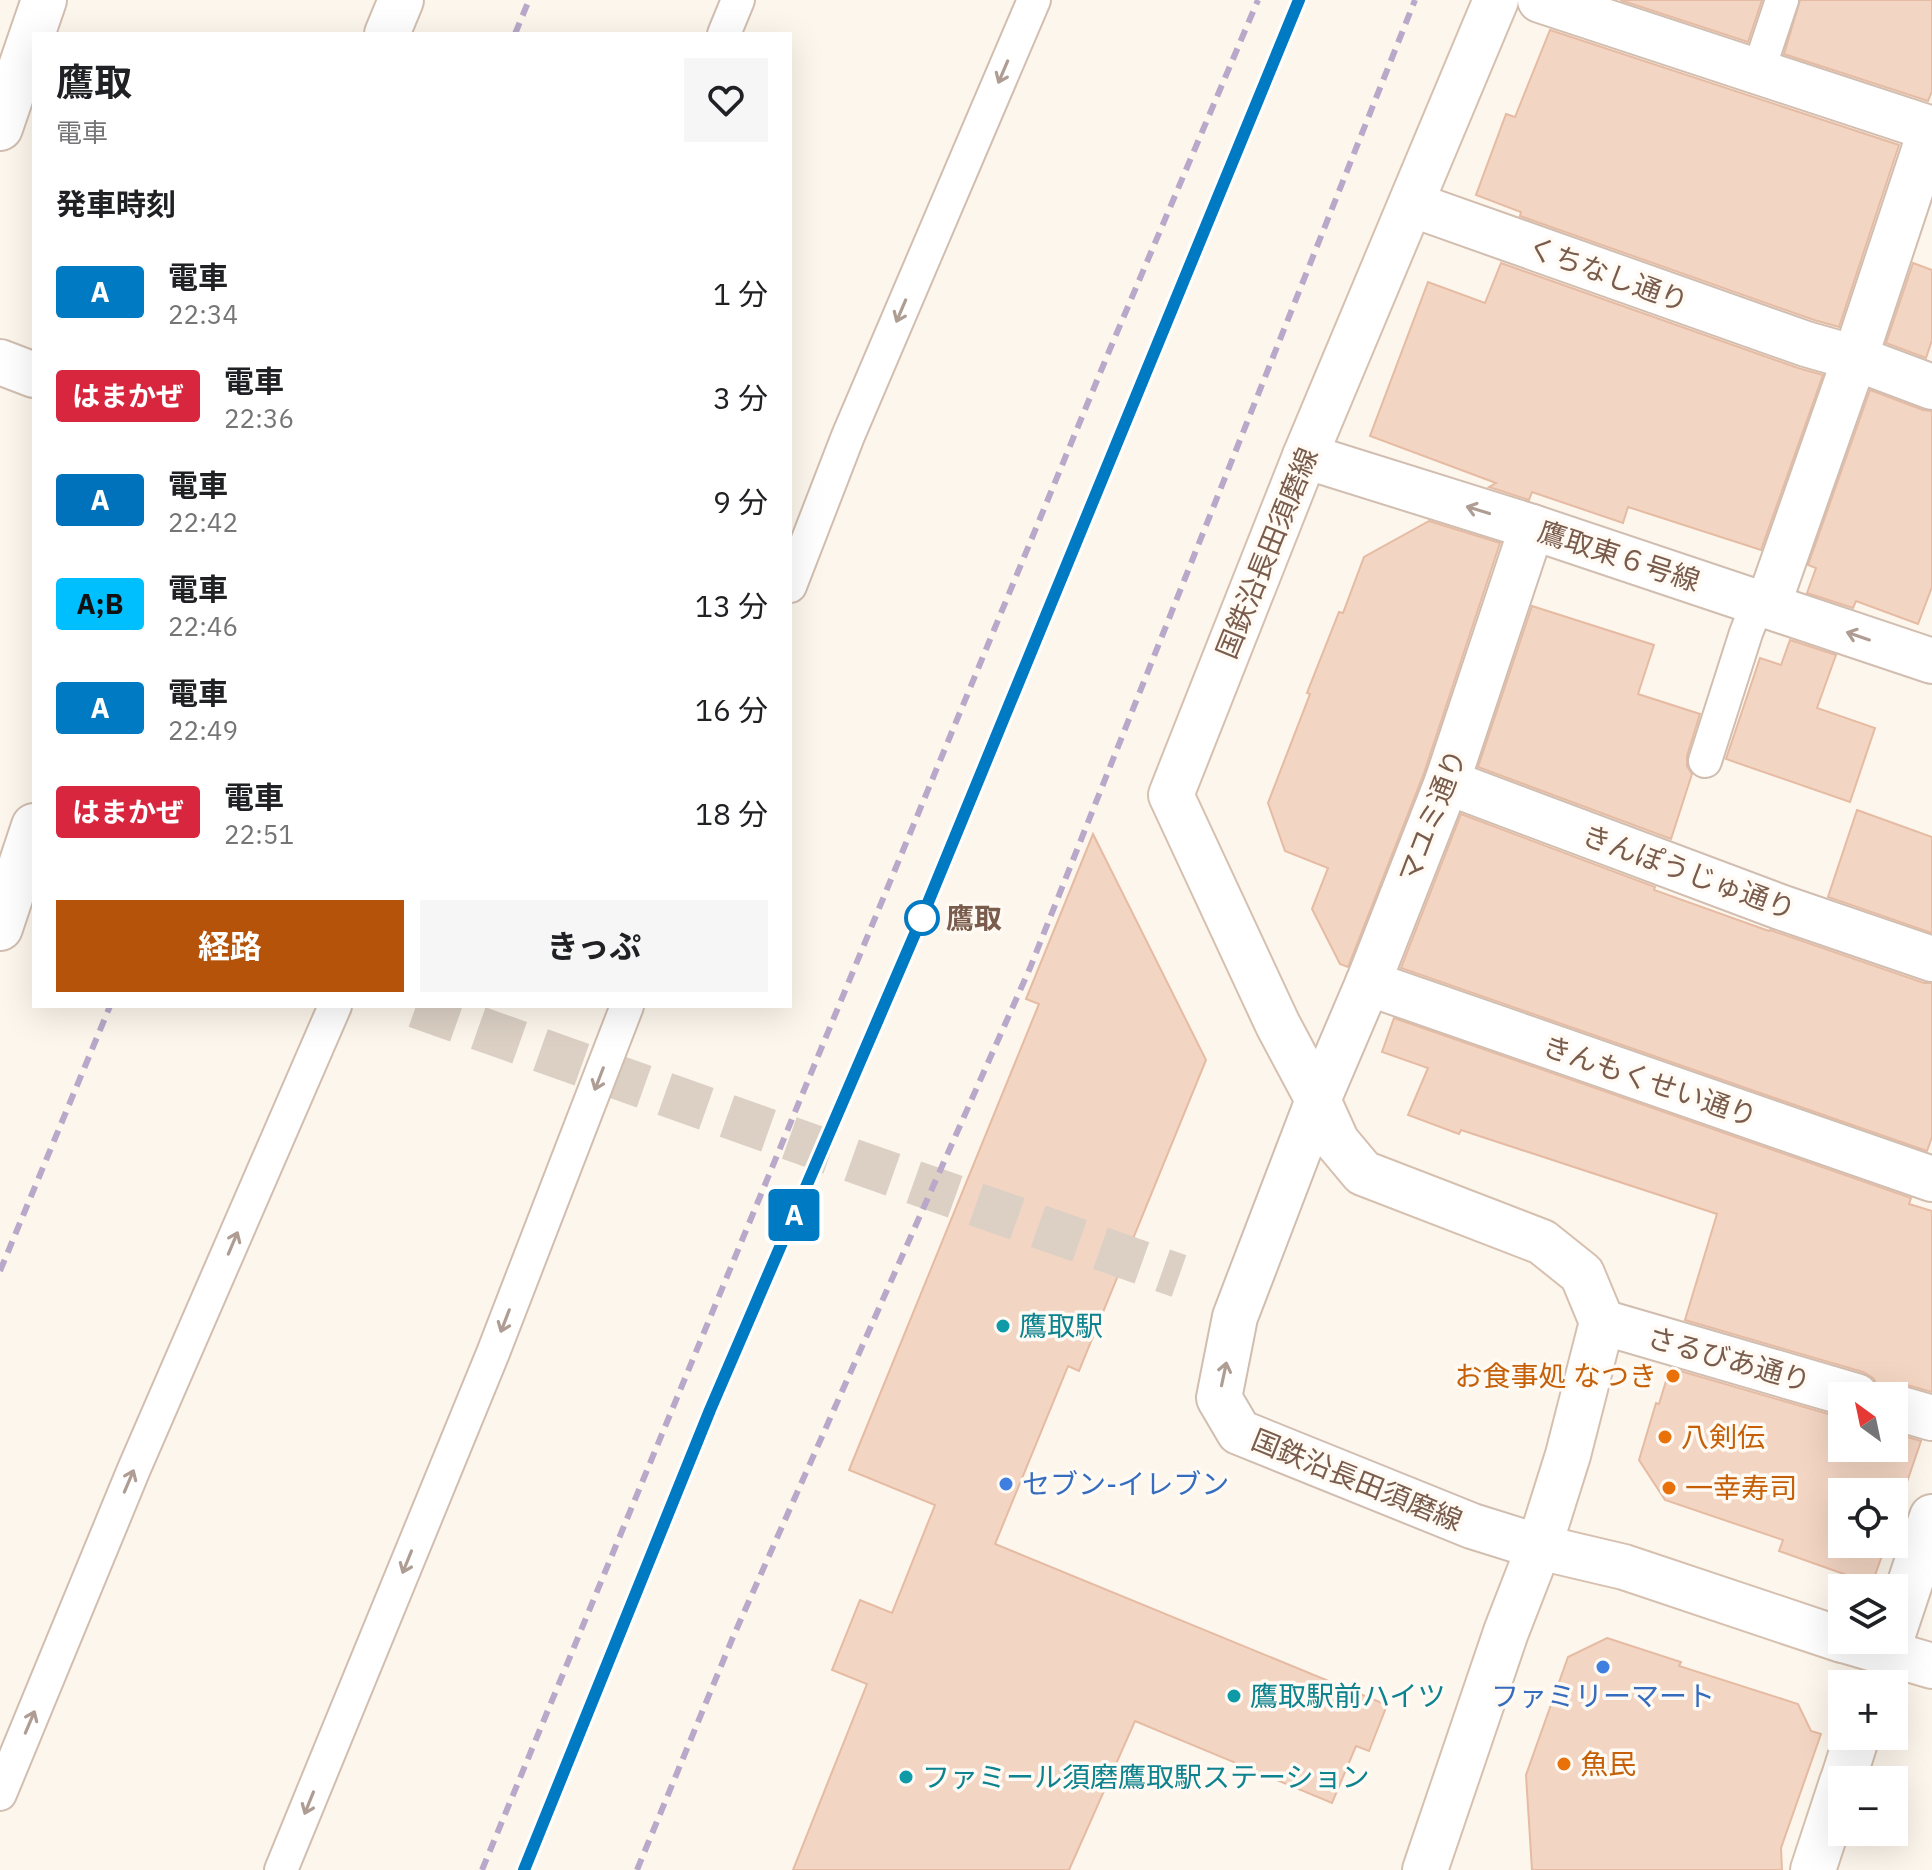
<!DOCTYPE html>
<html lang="ja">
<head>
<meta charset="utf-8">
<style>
	:root { --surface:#fff; --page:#f6f6f6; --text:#202124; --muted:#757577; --accent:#b45309 }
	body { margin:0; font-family:"IBM Plex Sans","Noto Sans JP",sans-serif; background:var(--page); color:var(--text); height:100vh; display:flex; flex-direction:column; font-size:30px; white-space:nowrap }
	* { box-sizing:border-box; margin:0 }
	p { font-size:26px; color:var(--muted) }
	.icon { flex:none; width:44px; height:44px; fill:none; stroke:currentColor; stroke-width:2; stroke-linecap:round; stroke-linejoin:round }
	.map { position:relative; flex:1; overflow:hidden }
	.details { position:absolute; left:32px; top:32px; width:760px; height:976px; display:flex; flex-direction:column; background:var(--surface); border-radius:0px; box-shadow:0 8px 32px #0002 }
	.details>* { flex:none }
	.badge { padding:0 16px; border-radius:6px; font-size:28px; line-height:52px }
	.needle { width:52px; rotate:327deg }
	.fabs { position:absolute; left:1828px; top:1382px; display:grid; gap:16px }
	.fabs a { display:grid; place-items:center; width:80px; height:80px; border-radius:0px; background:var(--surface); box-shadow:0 8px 32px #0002; font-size:40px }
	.map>.badge { position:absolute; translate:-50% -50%; box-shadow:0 0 0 4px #fff }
	h2 { padding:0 24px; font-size:30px; line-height:72px }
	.round { display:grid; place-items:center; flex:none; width:84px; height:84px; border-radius:0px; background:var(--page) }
	.overview { display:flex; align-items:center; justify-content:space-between; height:136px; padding:0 24px }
	h1 { font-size:38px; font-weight:700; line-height:60px }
	.primary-button { display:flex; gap:16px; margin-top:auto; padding:16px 24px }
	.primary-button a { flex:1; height:92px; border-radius:0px; background:var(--accent); color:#fff; font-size:32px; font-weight:700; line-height:92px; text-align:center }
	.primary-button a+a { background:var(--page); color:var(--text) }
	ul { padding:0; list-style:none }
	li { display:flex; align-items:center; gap:24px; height:104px; padding:0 24px }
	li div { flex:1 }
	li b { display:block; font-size:30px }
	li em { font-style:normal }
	li .badge { min-width:88px; font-weight:700; text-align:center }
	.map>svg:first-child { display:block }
	.building { fill:#f3d5c3; stroke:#e6bba3; stroke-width:2 }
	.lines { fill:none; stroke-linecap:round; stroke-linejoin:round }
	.street-tunnel { stroke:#dcd0c4; stroke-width:44; stroke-dasharray:44 22; stroke-linecap:butt }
	.lane-casing { stroke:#d1beb0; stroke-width:36 }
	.street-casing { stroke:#d1beb0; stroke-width:48 }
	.secondary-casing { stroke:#d6c0b0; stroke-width:48 }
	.lane { stroke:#fff; stroke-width:32 }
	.street { stroke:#fff; stroke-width:44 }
	.secondary { stroke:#fff; stroke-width:44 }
	.rail { stroke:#b9a8c9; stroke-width:6; stroke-dasharray:12 8; stroke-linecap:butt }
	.oneway { stroke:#af9d94 }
	.line-casing { stroke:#fff; stroke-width:18 }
	.line { stroke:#007ac2; stroke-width:12 }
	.stop-dot { fill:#fff; stroke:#007ac2; stroke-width:4 }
	.culture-dot { fill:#0f9aa8; stroke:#fffaf3; stroke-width:3 }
	.food-dot { fill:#e8710a; stroke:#fffaf3; stroke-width:3 }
	.shop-dot { fill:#3f7fe0; stroke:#fffaf3; stroke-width:3 }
	.labels { text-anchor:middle; stroke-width:7; stroke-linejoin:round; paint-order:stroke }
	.street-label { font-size:28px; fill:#7a5c4d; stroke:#fffaf3 }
	.stop-label { font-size:28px; font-weight:bold; fill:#7a5c4d; stroke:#fffaf3; text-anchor:start }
	.culture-label { font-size:28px; fill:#0d838f; stroke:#fffaf3; text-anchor:start }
	.food-label { font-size:28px; fill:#c56008; stroke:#fffaf3; text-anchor:start }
	.shop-label { font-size:28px; fill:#366cbe; stroke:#fffaf3; text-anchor:start }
</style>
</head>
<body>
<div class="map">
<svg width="1932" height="1870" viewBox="0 0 1932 1870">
	<rect width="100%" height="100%" fill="#fdf6ec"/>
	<g class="building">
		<path d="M1620,0H1762L1748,42Z"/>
		<path d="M1800,0H1932V91L1928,101L1784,54Z"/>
		<path d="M1550,30L1899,145L1839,327L1814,320L1520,216L1521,212L1476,195L1506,114L1515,117Z"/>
		<path d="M1501,263L1798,368L1823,375L1761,550L1628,507L1623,523L1532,492L1529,500L1489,487L1496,483L1370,436L1428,282L1485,303Z"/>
		<path d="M1913,263L1932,270V340L1926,358L1886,343Z"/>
		<path d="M1870,390L1923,410L1932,411V587L1918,624L1856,601L1853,608L1807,593L1816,568L1808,565Z"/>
		<path d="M1429,521L1500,543L1424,773L1348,967L1340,964L1312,909L1328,868L1285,851L1268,803L1310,694L1307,693L1339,612L1343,613L1364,557Z"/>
		<path d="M1532,606L1654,645L1638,694L1700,714L1687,756V766L1692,774L1671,839L1478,767Z"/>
		<path d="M1790,640L1836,655L1817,708L1875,728L1850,802L1726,759L1760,658L1781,665Z"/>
		<path d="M1857,810L1932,837V933L1828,897Z"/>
		<path d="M1461,814L1655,887L1654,890L1769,931L1770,930L1924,983H1932V1137L1927,1151L1401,968Z"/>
		<path d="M1093,834L1206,1060L1079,1371L1068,1366L995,1544L1387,1705L1369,1751L1356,1746L1332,1803L1135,1721L1069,1870H793L867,1684L832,1670L860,1600L892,1613L935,1505L849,1470L1039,1004L1026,999Z"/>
		<path d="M1394,1018L1911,1198L1909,1204L1932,1211V1392L1900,1383H1889L1879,1388L1873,1378L1863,1372L1685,1320L1717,1214L1461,1130L1459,1134L1408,1115L1428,1068L1382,1052Z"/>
		<path d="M1670,1368L1842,1418V1448H1894V1433L1921,1441L1894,1520V1492H1842V1544H1886L1872,1584L1779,1551L1783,1540L1665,1500L1639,1460L1656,1403L1659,1404Z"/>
		<path d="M1607,1638L1681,1662L1679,1666L1798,1704L1811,1731L1821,1734L1781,1848L1782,1870H1532L1526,1775L1568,1657Z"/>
	</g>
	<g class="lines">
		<path class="street-tunnel" d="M416,1006L1179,1276"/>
		<g class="lane-casing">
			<g id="lane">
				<path d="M724,34L738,0"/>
				<path d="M1758,72L1782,0"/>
				<path d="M790,586L848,436L1034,0"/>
				<path d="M1705,761L1746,633L1758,602"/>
				<path d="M0,1794L134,1469L335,1006"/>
				<path d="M281,1870L493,1353L627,1006"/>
			</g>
		</g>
		<g class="street-casing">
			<g id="street">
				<path d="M1540,0L1932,129"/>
				<path d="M387,34L401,0"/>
				<path d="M0,128L44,0"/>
				<path d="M1411,204L1806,344L1855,358L1932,387"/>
				<path d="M0,362L34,375"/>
				<path d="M1305,456L1532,527L1932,661"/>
				<path d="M1532,527L1447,782L1368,983L1318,1100L1235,1317L1219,1398L1239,1432L1472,1526L1539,1547"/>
				<path d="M1768,605L1855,358L1931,129"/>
				<path d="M1447,782L1780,907L1932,959"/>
				<path d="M0,928L34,826"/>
				<path d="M1368,983L1932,1179"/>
				<path d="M1602,1322L1856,1396"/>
				<path d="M1894,1407L1932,1418"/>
				<path d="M1894,1631L1932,1517"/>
			</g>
		</g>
		<g class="secondary-casing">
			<g id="secondary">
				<path d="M1539,1547L1624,1567L1842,1640"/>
				<path d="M1843,1640L1932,1666"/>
				<path d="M1843,1780L1857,1736"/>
				<path d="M1425,1870L1506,1632L1539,1547L1568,1455L1602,1322L1582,1274L1542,1242L1363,1173L1337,1142L1318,1100L1278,1025L1171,795L1305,456L1496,0"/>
				<path d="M1813,1870L1842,1782"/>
			</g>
		</g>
		<use href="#lane" class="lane"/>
		<use href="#street" class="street"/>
		<use href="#secondary" class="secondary"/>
		<g class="rail">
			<path d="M515,34L529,0"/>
			<path d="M0,1271L110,1006"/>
			<path d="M482,1870L1110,349L1258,0"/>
			<path d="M524,1870L710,1410L920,922L1299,0"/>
			<path d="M637,1870L733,1637L1030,968L1415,0"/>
		</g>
	</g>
	<defs><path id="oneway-shaft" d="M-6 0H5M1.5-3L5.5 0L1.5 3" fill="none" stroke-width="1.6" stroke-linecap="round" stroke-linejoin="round" transform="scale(2)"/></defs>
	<g class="oneway">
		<use href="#oneway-shaft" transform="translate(1003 72) rotate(113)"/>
		<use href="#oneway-shaft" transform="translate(901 311) rotate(113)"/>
		<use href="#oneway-shaft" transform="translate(1478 510) rotate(-163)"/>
		<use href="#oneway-shaft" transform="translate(1858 636) rotate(-161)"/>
		<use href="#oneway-shaft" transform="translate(599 1079) rotate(111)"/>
		<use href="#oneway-shaft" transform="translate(233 1243) rotate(-67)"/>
		<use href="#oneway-shaft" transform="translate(505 1321) rotate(111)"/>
		<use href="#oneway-shaft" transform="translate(1224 1374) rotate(-78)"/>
		<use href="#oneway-shaft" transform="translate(129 1481) rotate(-67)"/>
		<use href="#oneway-shaft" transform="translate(407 1562) rotate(112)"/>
		<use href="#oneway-shaft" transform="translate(30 1722) rotate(-67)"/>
		<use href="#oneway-shaft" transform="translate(309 1803) rotate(112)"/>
	</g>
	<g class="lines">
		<g class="line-casing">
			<path id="line" d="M524,1870L710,1410L920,922L1299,0"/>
		</g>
		<use href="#line" class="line"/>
	</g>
	<circle class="stop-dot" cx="922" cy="918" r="16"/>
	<g class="culture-dot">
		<circle cx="1003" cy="1326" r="8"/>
		<circle cx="1234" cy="1696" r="8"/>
		<circle cx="906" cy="1777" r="8"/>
	</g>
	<g class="food-dot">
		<circle cx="1673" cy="1376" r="8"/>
		<circle cx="1665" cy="1437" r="8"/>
		<circle cx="1669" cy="1488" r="8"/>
		<circle cx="1564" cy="1764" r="8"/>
	</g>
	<g class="shop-dot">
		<circle cx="1006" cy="1484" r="8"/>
		<circle cx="1603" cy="1667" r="8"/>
	</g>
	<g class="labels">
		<g class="street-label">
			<text transform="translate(1608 274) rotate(20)" y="10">くちなし通り</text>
			<text transform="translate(1267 553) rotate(-68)" y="10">国鉄沿長田須磨線</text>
			<text transform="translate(1619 556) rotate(18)" y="10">鷹取東６号線</text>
			<text transform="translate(1432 816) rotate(-69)" y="10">マユミ通り</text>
			<text transform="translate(1689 872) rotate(20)" y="10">きんぽうじゅ通り</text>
			<text transform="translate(1650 1081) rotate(19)" y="10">きんもくせい通り</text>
			<text transform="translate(1729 1359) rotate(16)" y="10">さるびあ通り</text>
			<text transform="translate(1357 1480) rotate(22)" y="10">国鉄沿長田須磨線</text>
		</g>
		<g class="stop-label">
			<text x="946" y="928">鷹取</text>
		</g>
		<g class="culture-label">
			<text x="1019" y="1336">鷹取駅</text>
			<text x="1250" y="1706">鷹取駅前ハイツ</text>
			<text x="922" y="1787">ファミール須磨鷹取駅ステーション</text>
		</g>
		<g class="food-label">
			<text x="1657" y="1386" text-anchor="end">お食事処 なつき</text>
			<text x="1681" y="1447">八剣伝</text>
			<text x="1685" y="1498">一幸寿司</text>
			<text x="1580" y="1774">魚民</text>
		</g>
		<g class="shop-label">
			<text x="1022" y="1494">セブン-イレブン</text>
			<text x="1603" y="1706" text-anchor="middle">ファミリーマート</text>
		</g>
	</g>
</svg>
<div class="fabs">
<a><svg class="needle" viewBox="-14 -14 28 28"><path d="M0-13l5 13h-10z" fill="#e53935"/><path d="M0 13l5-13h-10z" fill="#757577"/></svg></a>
<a><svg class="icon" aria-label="locate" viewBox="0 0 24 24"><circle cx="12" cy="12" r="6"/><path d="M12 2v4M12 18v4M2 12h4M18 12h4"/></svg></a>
<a><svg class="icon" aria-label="layers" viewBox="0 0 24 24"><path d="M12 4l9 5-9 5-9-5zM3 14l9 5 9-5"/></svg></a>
<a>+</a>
<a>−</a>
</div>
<b class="badge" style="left:794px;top:1215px;background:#007ac2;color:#fff">A</b>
<section class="details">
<div class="overview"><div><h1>鷹取</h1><p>電車</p></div><a class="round"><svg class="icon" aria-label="heart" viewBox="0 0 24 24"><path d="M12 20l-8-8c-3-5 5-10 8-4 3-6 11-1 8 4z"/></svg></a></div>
<h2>発車時刻</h2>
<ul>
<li><span class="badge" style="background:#007ac2;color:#fff">A</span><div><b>電車</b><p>22:34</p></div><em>1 分</em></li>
<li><span class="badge" style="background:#d7263d;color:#fff">はまかぜ</span><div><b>電車</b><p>22:36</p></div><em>3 分</em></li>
<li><span class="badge" style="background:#0072bc;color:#fff">A</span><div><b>電車</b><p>22:42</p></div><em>9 分</em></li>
<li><span class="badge" style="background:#00bfff;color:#111">A;B</span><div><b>電車</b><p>22:46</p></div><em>13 分</em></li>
<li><span class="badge" style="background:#007ac2;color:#fff">A</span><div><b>電車</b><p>22:49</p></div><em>16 分</em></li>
<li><span class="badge" style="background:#d7263d;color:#fff">はまかぜ</span><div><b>電車</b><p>22:51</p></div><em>18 分</em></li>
</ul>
<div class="primary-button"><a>経路</a><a>きっぷ</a></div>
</section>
</div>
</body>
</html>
